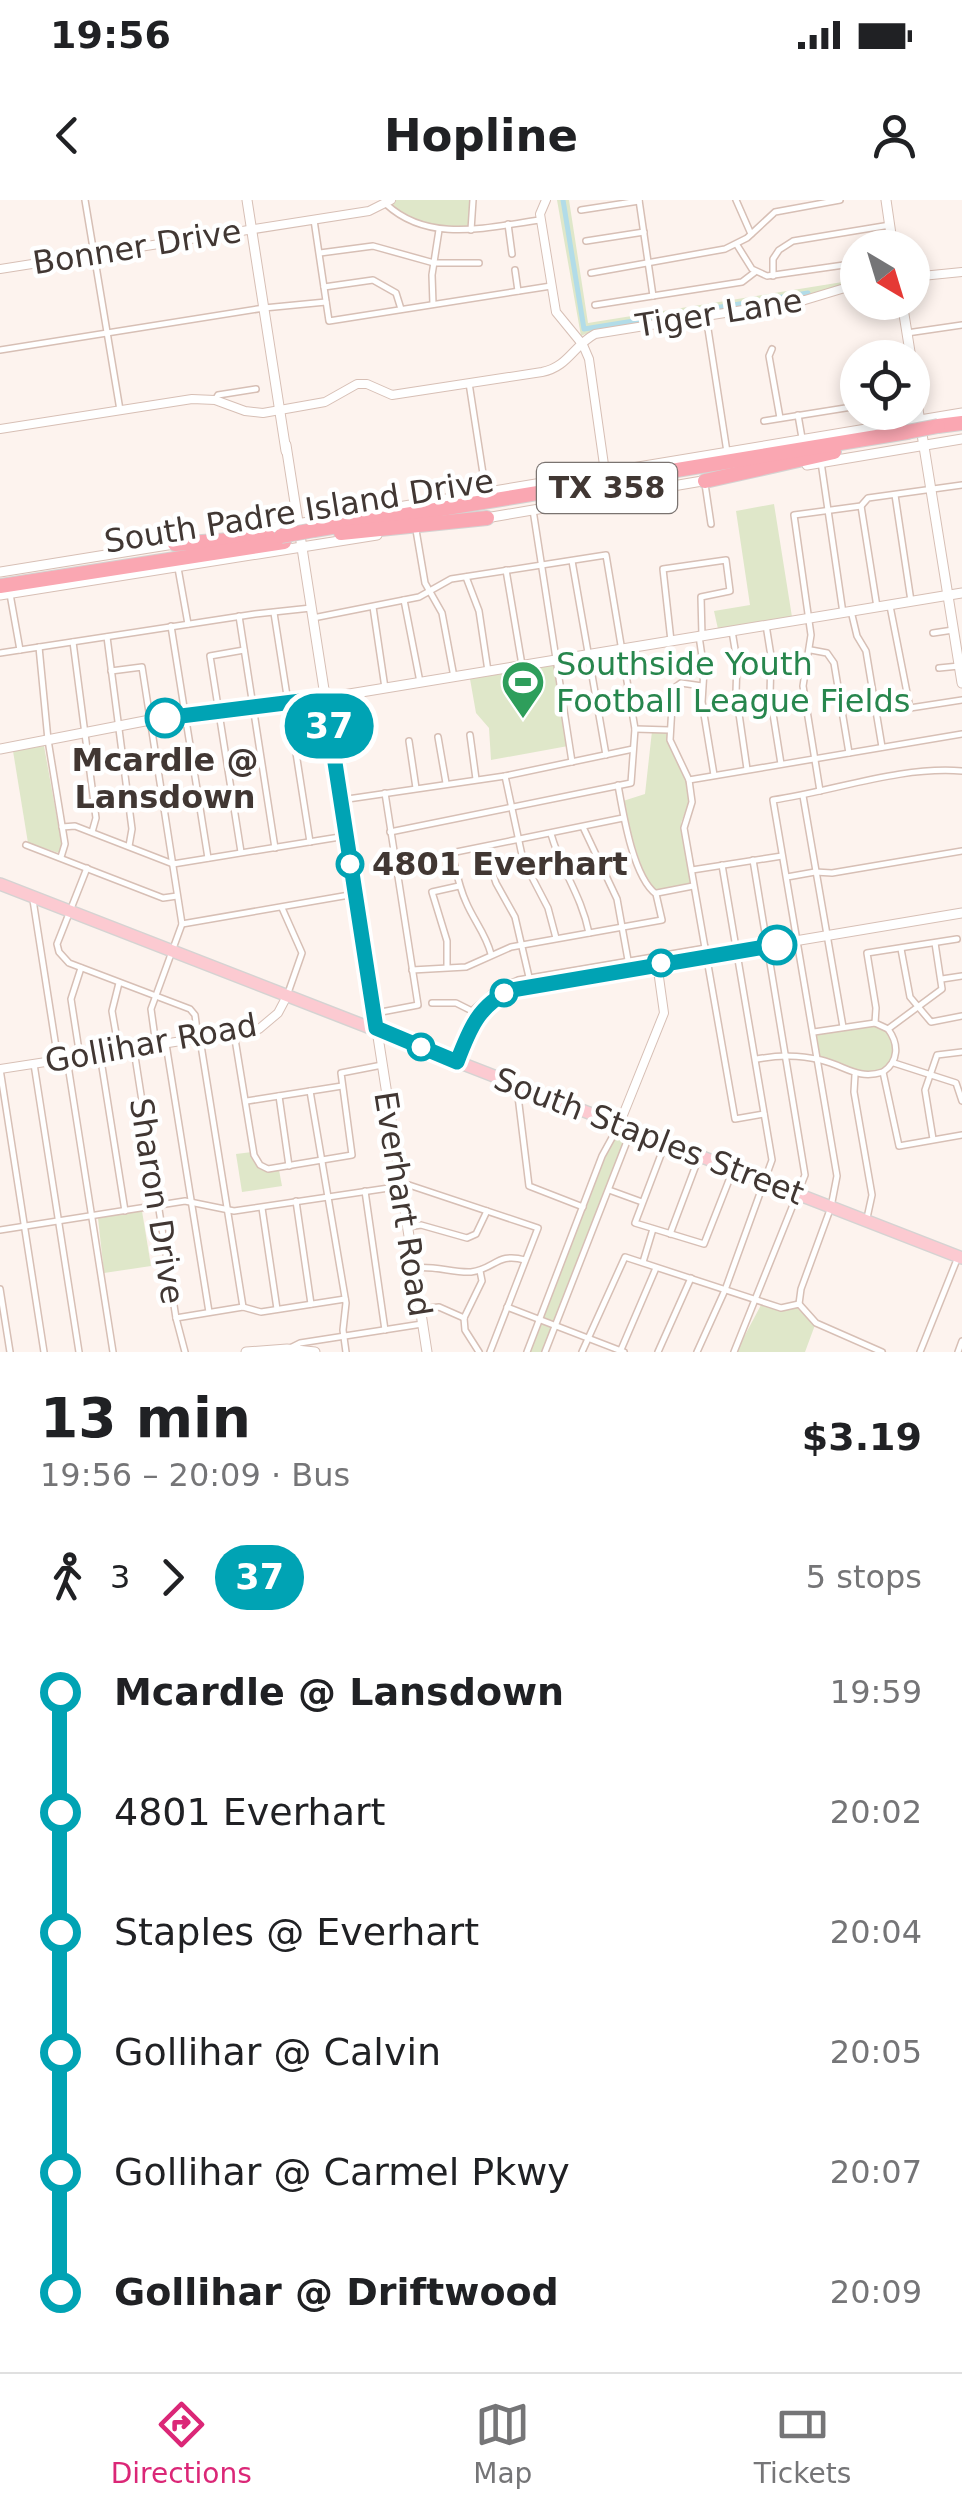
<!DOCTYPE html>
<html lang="en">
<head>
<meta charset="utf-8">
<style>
	:root { --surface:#fff; --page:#f2f2f2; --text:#202124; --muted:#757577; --line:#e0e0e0; --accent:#db2777 }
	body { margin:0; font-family:"DejaVu Sans",sans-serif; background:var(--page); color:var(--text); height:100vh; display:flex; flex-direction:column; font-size:38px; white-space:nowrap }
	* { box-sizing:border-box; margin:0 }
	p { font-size:32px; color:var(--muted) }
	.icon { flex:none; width:55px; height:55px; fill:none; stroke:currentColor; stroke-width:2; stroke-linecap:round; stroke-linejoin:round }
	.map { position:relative; height:1152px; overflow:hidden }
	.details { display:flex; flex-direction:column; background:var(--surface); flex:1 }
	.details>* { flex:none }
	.badge { padding:0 20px; border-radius:32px; font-size:35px; line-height:65px }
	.needle { width:65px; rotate:142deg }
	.tools { position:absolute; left:840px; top:30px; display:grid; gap:20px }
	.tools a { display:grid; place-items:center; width:90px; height:90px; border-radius:50%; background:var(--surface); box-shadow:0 5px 15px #0003; font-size:50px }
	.map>.badge { position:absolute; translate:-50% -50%; box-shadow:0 0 0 5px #fff }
	.legs { display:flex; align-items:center; gap:15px; height:110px; padding:0 40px; font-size:32px }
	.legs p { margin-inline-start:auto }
	.headline { display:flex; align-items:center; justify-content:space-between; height:170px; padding:0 40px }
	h1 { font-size:55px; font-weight:600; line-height:75px }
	ul { padding:0 40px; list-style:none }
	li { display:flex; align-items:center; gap:35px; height:120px; font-size:38px }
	li i { display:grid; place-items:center; width:15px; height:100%; margin:0 12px; background:currentColor }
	li i::after { content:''; width:25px; height:25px; margin:-12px; border:8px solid; border-radius:50%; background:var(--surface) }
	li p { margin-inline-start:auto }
	li:first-child i { background:linear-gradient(#0000 50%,currentColor 0) }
	li:last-child i { background:linear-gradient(currentColor 50%,#0000 0) }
	.status { display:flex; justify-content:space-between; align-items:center; height:70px; padding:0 50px; background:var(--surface); direction:ltr }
	.status svg { height:28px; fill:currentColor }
	header { display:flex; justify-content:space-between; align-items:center; height:130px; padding:0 40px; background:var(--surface); font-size:45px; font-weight:600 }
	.menu { display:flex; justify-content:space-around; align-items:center; height:140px; border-top:2px solid var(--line); background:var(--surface); font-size:28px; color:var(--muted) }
	.menu a { display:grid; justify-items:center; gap:5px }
	.menu .active { color:var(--accent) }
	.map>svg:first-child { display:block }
	.green { fill:#dfe7c9 }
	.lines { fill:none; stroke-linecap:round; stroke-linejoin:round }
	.canal { stroke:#b2dce8; stroke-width:5 }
	.minor-casing { stroke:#d7bfb5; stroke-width:8 }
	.tertiary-casing { stroke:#d7bfb5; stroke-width:10 }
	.secondary-casing { stroke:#d7bfb5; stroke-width:11 }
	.primary-casing { stroke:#d5d3d2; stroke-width:14 }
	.motorway-casing { stroke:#d5d3d2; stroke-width:16 }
	.minor { stroke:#fff; stroke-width:5 }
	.tertiary { stroke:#fff; stroke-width:8 }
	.secondary { stroke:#fff; stroke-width:9 }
	.primary { stroke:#fccad1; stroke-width:11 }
	.motorway { stroke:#faa7b2; stroke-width:14 }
	.motorway-bridge-casing { stroke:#d5d3d2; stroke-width:16; stroke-linecap:butt }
	.motorway-bridge { stroke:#faa7b2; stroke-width:14 }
	.line-1-casing { stroke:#fff; stroke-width:22 }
	.line-1 { stroke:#00a3b4; stroke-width:15 }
	.stop-1-dot { fill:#fff; stroke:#00a3b4; stroke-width:5 }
	.labels { text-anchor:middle; stroke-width:9; stroke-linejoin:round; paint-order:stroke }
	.shield { fill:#fff; stroke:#7a7370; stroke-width:2.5 }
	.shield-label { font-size:30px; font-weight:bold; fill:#413733 }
	.street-label { font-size:32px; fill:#413733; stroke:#fff }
	.leisure-label { font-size:32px; fill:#27864d; stroke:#fff; text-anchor:start }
	.stop-label { font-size:32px; font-weight:bold; fill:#413733; stroke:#fff }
</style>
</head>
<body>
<div class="status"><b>19:56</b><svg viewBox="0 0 49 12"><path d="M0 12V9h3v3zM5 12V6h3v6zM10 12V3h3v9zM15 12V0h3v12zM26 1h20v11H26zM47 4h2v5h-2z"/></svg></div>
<header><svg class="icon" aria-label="back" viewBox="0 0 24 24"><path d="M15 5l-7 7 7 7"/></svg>Hopline<svg class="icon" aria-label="person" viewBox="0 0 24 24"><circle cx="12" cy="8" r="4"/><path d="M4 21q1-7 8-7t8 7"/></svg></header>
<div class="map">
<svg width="962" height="1152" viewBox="0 0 962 1152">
	<rect width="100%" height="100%" fill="#fdf3ee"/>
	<g class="green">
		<path d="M394,0H470L469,26C443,31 414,23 393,6Z"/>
		<path d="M557,0H569L588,123L855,80L807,97L594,130L581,136Z"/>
		<path d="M774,304L792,417L718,429L714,411L750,405L736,311Z"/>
		<path d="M555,465L568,546L491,560L489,528L476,513L470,479Z"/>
		<path d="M652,531L667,532L669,546L685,575L689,602L681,623L691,684L656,691C640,676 629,624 623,601L645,594Z"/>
		<path d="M44,546L62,646L59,653L28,643L13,551Z"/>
		<path d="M874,824L891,835C906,895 849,868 820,857L816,837L819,833Z"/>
		<path d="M619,930L628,933L544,1152H529L604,960Z"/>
		<path d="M252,952L259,967L268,971L279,970L282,986L242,992L236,954Z"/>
		<path d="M142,1011L151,1066L104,1073L98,1018Z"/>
		<path d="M761,1105L783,1110L797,1108L815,1125L805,1152H736Z"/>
	</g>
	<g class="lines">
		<path class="canal" d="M563,0L584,129L808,93"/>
		<g class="minor-casing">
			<g id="minor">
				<path d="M85,0L120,210"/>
				<path d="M639,0L653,96"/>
				<path d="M736,0L751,34"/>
				<path d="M386,4C429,44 488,27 540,20"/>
				<path d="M581,10L639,1"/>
				<path d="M314,20L329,121L551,86"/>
				<path d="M508,24L512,54"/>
				<path d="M471,30L473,0"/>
				<path d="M586,41L644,32"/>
				<path d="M737,45L752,69L767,76L858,63"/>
				<path d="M320,53L373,46L434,63H479"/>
				<path d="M515,70L518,91"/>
				<path d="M591,73L725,49L747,38L775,12L840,0"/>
				<path d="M773,76V59L779,50L793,41L890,25"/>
				<path d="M324,87L373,80L396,93L401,109"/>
				<path d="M433,104L432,75L439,30"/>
				<path d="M595,105L742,82L755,72"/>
				<path d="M706,116L727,252"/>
				<path d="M907,133L962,125"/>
				<path d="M772,149L769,156L780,218"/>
				<path d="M0,150L264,108L326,102"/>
				<path d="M469,183L486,293"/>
				<path d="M215,200L218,195L256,189"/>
				<path d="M876,212L878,225"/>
				<path d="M798,215L802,238"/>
				<path d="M764,221L858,206"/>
				<path d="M821,262L843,413"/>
				<path d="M705,284L711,324"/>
				<path d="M895,295L911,401"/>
				<path d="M861,306L877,407"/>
				<path d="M533,310L572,562"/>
				<path d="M416,330L425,383L442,413L454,477"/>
				<path d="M572,361L606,555"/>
				<path d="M178,368L188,424"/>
				<path d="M506,370L522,465"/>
				<path d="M466,377L479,411L488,471"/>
				<path d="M10,394L20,450"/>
				<path d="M404,400L420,482"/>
				<path d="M890,406L910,508L962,500"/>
				<path d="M373,407L385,488"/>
				<path d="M851,411L857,436L866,451L882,547"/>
				<path d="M274,413L310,642"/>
				<path d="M239,416L275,648"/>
				<path d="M313,418L419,397L451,379L606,355L635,529L631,583L390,632"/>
				<path d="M766,425L771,456L770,495L781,564"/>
				<path d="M171,426L208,658"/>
				<path d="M732,431L737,461L736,493L747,569"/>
				<path d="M933,433L953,430"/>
				<path d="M699,436L704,470L702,502L714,575"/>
				<path d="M107,437L132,629L129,646"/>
				<path d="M671,441L663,369L726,360L730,391L701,397L702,436"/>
				<path d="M73,442L96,618L92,632"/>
				<path d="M39,447L48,540L65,644L61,657"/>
				<path d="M811,450L827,453L834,463L849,553"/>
				<path d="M0,453L255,414L311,408"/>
				<path d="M939,468L959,466"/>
				<path d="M111,471L142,467L182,724L151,809L156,845"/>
				<path d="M702,486L681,483L673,489L670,540L689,580L692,602L684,628L735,919L764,914"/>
				<path d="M635,529L669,530"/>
				<path d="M470,535L476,579"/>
				<path d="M438,537L446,583"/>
				<path d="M409,541L416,588"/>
				<path d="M505,576L523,660L548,708L556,738"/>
				<path d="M689,580L962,534"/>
				<path d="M820,591L803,486L811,435L794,315L861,306L868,298L962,285"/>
				<path d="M803,596L843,827"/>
				<path d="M341,600L505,576L633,549"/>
				<path d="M62,627L75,626L173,664L346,636"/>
				<path d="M583,627L617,699L628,760"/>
				<path d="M551,634C561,670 581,694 589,733"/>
				<path d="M26,645L163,698L177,696"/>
				<path d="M484,648L496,683L515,717L529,777"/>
				<path d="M241,652L210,456L244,450"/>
				<path d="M452,654C456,670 459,687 466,702C474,721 486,734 491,754"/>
				<path d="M397,664L623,618"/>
				<path d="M87,668L57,744L59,752L69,763L190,809L195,815L198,838"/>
				<path d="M692,670L782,656"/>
				<path d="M787,677L815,672L832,673L962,651"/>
				<path d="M657,693L693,686"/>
				<path d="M33,700L58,860"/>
				<path d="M282,708L302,753L288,793"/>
				<path d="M182,724L355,694"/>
				<path d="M957,739L867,753L876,808L875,823L888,829C899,844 899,861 883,872L899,946L962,935"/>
				<path d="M901,749L910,797L931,822L962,816"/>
				<path d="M447,767V741L432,692L459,686"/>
				<path d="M412,770L466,767L511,747L662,720L656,694C633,677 623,613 618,585"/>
				<path d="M942,779L962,776"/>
				<path d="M119,783L112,811L119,851"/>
				<path d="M432,803H456L472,811"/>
				<path d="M472,811L493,792L518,780L706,748"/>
				<path d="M376,813L418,805L385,593"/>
				<path d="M888,829L942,789L935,743"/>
				<path d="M814,832L875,823"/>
				<path d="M234,833L254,955L260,965L268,969L352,955L341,873L382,865"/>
				<path d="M200,839L243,1107"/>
				<path d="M166,844L209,1112"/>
				<path d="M134,850L176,1118L185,1152"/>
				<path d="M100,854L125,1011"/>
				<path d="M80,857L71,799L81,768"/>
				<path d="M67,859L113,1152"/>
				<path d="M757,859C780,855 798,855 821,860C846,866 857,880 883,872"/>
				<path d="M894,863L956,883L962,901"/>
				<path d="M34,864L79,1152"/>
				<path d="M0,869L44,1152"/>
				<path d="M855,875L854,892L872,995L867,1018"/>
				<path d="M517,888L529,986L583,1007"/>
				<path d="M310,891L346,1103L343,1130L346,1152"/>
				<path d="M279,896L289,966"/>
				<path d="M247,901L342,886"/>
				<path d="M933,939L925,890L937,855L962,852"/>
				<path d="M665,944L635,1023L704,1044L733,970"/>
				<path d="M609,990L642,1002"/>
				<path d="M365,991L385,1130"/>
				<path d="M296,1001L311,1104"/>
				<path d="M262,1008L277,1109"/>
				<path d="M408,1027L421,1025L467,1038L476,1034L487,1011"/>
				<path d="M0,1030L185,1001L234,1011L409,985L538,1028L490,1152"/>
				<path d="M670,1034L699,957"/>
				<path d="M643,1062L653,1029"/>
				<path d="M413,1068C434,1065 452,1073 471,1072C495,1069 497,1052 525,1060"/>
				<path d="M0,1089L10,1152"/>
				<path d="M799,1104L801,1089L831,1007L837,976L773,600C835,591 899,566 962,571"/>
				<path d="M507,1107L624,1152"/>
				<path d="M420,1109L439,1107L464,1118"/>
				<path d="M176,1118L243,1107L261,1112L345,1099"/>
				<path d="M464,1118L482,1081L480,1071"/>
				<path d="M464,1118L465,1130L479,1152"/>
				<path d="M288,1149L300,1143L422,1124"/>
				<path d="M527,1152L602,956L619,925"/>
				<path d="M545,1152L631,931"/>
				<path d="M582,1152L625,1057L781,1108L799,1104L816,1123L882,1152"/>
				<path d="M620,1152L656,1068"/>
				<path d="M658,1152L691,1078"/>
				<path d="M697,1152L725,1090L772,960L722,665"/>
				<path d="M734,1152L805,975L753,660"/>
				<path d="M920,1152L958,1057"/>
				<path d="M958,1152L962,1141"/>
			</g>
		</g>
		<g class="tertiary-casing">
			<g id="tertiary">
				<path d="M546,0L540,14L556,112L583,145L589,159L605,272"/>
				<path d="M0,69L369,11L391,0"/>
				<path d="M912,77L962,72"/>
				<path d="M0,229L192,199L215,200L245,211L263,213L325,202L357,184H367L392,195L542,172C568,167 573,146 595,134L805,100L858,84"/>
				<path d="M0,869L259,829L278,813L287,796"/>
				<path d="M619,925L664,813L657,763"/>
			</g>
		</g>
		<g class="secondary-casing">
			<g id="secondary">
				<path d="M247,0L286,251"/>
				<path d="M886,0L893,48"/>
				<path d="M902,102L911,158"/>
				<path d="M912,172L962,483"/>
				<path d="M286,245L427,1152"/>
				<path d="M807,265L962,239"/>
				<path d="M486,318L708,280"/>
				<path d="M230,335L962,213"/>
				<path d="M0,372L180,343"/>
				<path d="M0,395L377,335"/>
				<path d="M0,549L150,520L325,498L962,393"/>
				<path d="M457,862C470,828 482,800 520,787L962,713"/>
				<path d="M246,1152L287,1149L315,1152"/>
			</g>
		</g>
		<g class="primary-casing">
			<path id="primary" d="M0,684L962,1058"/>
		</g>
		<g class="motorway-casing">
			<g id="motorway">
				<path d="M938,226L962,223"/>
				<path d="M705,281L834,252"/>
				<path d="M314,330L907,232"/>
				<path d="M341,333L487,318"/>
				<path d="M175,344L269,337"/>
				<path d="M0,386L284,342"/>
			</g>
		</g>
		<use href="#minor" class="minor"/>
		<use href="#tertiary" class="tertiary"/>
		<use href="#secondary" class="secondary"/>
		<use href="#primary" class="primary"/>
		<use href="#motorway" class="motorway"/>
		<g class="motorway-bridge-casing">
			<g id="motorway-bridge">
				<path d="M907,232L938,226"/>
				<path d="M281,336L314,330"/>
			</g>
		</g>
		<use href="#motorway-bridge" class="motorway-bridge"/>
	</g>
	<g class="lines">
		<g class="line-1-casing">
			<path id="line-1" d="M165,518L325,498L376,828L457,862C469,830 479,804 512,790L777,745"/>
		</g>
		<use href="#line-1" class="line-1"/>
	</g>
	<defs>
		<g id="stadium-pin" transform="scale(2.25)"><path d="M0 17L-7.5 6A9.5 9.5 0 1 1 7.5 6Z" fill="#2e9e5b" stroke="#fff"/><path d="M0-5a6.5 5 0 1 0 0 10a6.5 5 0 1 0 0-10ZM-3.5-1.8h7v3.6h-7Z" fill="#fff"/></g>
	</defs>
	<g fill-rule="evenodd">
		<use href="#stadium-pin" x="523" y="482"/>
	</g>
	<g class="stop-1-dot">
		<circle cx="165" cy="518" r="18"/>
		<circle cx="350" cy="664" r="12"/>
		<circle cx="777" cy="745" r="18"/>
		<circle cx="661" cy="763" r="12"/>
		<circle cx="504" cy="793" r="12"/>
		<circle cx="421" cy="847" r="12"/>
	</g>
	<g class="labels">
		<rect class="shield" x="537" y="263" width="140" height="50" rx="8"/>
		<g class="shield-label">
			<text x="607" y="298">TX 358</text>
		</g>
		<g class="street-label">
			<text transform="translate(137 47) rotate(-9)" y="11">Bonner Drive</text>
			<text transform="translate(719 113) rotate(-9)" y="11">Tiger Lane</text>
			<text transform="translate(299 311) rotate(-9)" y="11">South Padre Island Drive</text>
			<text transform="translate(151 843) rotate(-10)" y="11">Gollihar Road</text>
			<text transform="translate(649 936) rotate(21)" y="11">South Staples Street</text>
			<text transform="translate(157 1001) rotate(81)" y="11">Sharon Drive</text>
			<text transform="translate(403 1004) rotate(81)" y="11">Everhart Road</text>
		</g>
		<g class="leisure-label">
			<text x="556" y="475">Southside Youth<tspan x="556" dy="37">Football League Fields</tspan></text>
		</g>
		<g class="stop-label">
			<text x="165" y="571">Mcardle @<tspan x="165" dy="37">Lansdown</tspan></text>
			<text x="372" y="675" text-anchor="start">4801 Everhart</text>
		</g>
	</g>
</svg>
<div class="tools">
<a><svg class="needle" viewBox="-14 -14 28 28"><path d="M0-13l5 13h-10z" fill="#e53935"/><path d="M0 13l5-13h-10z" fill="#757577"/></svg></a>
<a><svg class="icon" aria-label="locate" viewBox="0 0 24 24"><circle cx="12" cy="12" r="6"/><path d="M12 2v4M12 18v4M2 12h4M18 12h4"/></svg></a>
</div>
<b class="badge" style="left:329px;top:526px;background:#00a3b4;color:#fff">37</b>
</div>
<section class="details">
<div class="headline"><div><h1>13 min</h1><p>19:56 – 20:09 · Bus</p></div><b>$3.19</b></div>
<div class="legs"><svg class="icon" aria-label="walk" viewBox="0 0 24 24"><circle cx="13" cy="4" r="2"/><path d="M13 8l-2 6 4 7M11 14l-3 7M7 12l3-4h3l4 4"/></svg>3<svg class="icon" aria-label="forward" viewBox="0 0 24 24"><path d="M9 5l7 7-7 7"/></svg><b class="badge" style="background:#00a3b4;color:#fff">37</b><p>5 stops</p></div>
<ul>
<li><i style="color:#00a3b4"></i><b>Mcardle @ Lansdown</b><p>19:59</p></li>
<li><i style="color:#00a3b4"></i><span>4801 Everhart</span><p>20:02</p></li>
<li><i style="color:#00a3b4"></i><span>Staples @ Everhart</span><p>20:04</p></li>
<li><i style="color:#00a3b4"></i><span>Gollihar @ Calvin</span><p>20:05</p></li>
<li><i style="color:#00a3b4"></i><span>Gollihar @ Carmel Pkwy</span><p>20:07</p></li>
<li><i style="color:#00a3b4"></i><b>Gollihar @ Driftwood</b><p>20:09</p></li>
</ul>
</section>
<nav class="menu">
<a class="active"><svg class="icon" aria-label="directions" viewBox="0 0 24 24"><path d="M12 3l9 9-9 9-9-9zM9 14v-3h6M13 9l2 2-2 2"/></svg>Directions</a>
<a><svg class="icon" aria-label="map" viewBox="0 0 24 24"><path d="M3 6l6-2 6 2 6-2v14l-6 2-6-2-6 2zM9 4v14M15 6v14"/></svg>Map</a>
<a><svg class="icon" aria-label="tickets" viewBox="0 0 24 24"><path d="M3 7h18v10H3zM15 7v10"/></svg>Tickets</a>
</nav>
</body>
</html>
